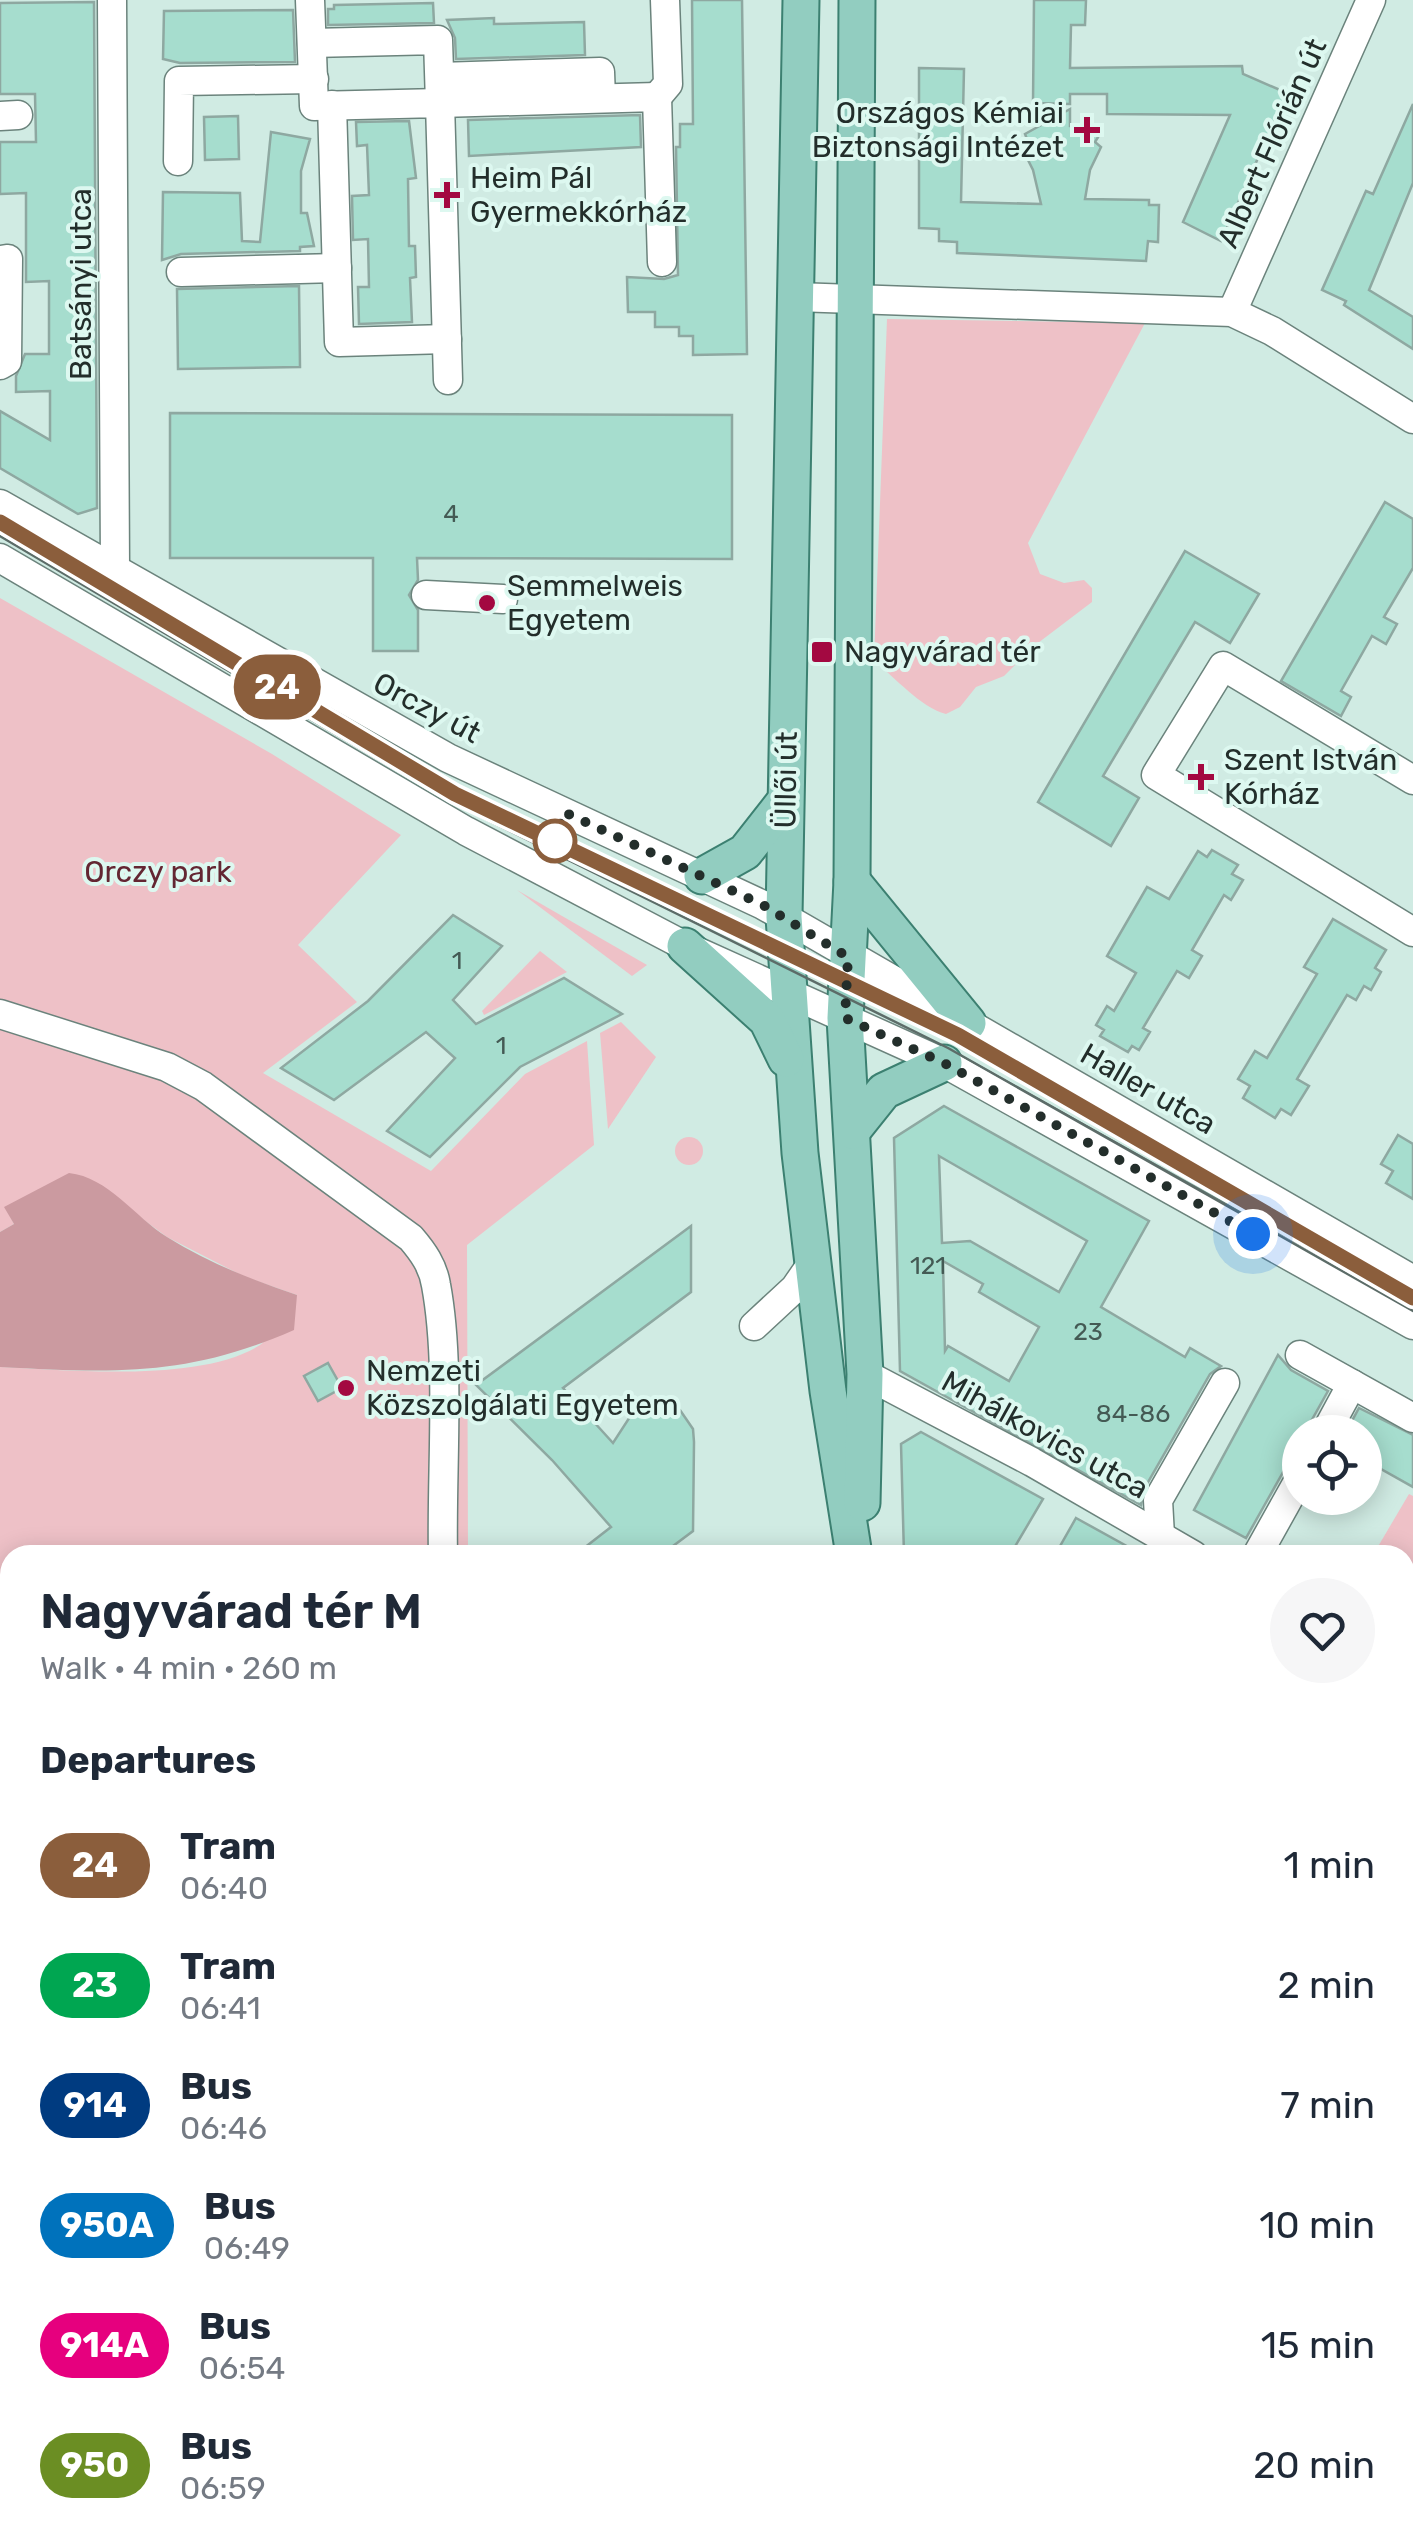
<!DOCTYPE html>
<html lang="en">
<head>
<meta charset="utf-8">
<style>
	:root { --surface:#fff; --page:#f6f6f7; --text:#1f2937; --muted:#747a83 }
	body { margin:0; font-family:Rubik,sans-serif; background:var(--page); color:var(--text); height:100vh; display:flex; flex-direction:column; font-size:38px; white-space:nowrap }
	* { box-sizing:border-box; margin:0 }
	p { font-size:32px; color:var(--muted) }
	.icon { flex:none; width:55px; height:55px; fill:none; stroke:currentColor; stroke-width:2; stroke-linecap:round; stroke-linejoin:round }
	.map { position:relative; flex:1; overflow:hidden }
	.sheet { position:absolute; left:0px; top:1545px; width:1415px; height:1002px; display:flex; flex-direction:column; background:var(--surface); border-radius:30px 30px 0 0; box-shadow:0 5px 25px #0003 }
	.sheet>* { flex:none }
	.badge { padding:0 20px; border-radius:32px; font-size:35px; line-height:65px }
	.tools { position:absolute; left:1282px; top:1415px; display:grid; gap:20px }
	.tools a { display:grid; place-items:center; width:100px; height:100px; border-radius:50%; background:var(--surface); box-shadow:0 5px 25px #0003; font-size:50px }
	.you { position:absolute; width:50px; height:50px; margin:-25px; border:8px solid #fff; border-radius:50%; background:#1a73e8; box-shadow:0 0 0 15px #1a73e833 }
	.map>.badge { position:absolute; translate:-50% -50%; box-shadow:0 0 0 5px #fff }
	h2 { padding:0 40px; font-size:38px; line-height:90px }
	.round { display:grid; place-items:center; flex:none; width:105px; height:105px; border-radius:52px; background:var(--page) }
	.headline { display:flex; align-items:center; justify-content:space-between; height:170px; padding:0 40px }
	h1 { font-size:48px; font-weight:600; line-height:75px }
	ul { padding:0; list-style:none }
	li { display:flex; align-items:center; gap:30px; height:120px; padding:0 40px }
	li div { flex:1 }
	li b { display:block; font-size:38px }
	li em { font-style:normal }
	li .badge { min-width:110px; font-weight:700; text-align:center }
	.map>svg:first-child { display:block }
	.green { fill:#eec1c7 }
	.water { fill:#cb9aa0 }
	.building { fill:#a6ddce; stroke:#8ea8a1; stroke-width:2.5; fill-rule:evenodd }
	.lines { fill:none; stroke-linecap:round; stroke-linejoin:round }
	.minor-casing { stroke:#6b837c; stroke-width:31 }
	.major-casing { stroke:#3c8071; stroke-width:39 }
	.minor { stroke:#fff; stroke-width:28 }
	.major { stroke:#92cdc0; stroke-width:35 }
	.tram { stroke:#5c6c68; stroke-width:2.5 }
	.line-casing { stroke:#fff; stroke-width:22 }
	.line { stroke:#8b5e3c; stroke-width:15 }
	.walk { stroke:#232e2b; stroke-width:10; stroke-dasharray:0 18 }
	.poi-dot { fill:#a30941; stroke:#ddf8f0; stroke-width:4 }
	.stop-dot { fill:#fff; stroke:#8b5e3c; stroke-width:5 }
	.labels { text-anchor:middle; stroke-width:8; stroke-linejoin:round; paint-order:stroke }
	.number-label { font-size:25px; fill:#445a54 }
	.poi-label { font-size:30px; fill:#232e2b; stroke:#ddf8f0; text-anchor:start }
	.street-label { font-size:30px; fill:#232e2b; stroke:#ddf8f0 }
	.park-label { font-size:30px; fill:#632632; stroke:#ddf8f0 }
</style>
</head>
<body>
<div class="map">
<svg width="1413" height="2546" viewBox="0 0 1413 2546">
	<rect width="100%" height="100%" fill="#d0ebe3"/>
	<g class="green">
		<path d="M887,319L1145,323L1028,543L1040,574L1064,583L1084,580L1092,588V602L1034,646L1004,676L976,687L960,707L946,714C920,707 896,678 874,661Z"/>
		<path d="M0,598L272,754L401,835L298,945L357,1002L263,1073L431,1171L525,1074L587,1041L594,1145L467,1245L468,1555H10V2277L0,2273V1367C69,1370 200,1383 260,1345C274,1335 286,1309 297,1295L245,1277L167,1237L133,1212L5,1207L14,1224L0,1232Z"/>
		<path d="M517,890L647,965L632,976Z"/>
		<path d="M540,951L567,972L484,1015L482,1011Z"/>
		<path d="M621,1022L656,1057L608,1129L600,1033Z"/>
		<circle cx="689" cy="1151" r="14"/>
		<path d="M1409,1494L1413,1496V1660L1405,1656V1555H1373Z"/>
		<path d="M290,2538H518L526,2546H277Z"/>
		<path d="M587,2538H824V2546H592Z"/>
	</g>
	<path class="water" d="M69,1173C108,1177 135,1217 167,1237C207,1262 252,1280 297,1295L294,1330C187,1377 114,1373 0,1367V1232L14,1224L4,1207Z"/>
	<g class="building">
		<path d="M692,0H742L747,354L693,355V336H679V327H655V312H628L627,277L664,279L678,275L676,147H680V124H693Z"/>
		<path d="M1034,0H1086L1085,25H1071L1070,68L1242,66L1243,74L1287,93L1221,241L1183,222L1230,115L1107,114V94H1070V104L1033,103Z"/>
		<path d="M94,2L97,508L78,514L0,468V411L50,440V391L16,392V376L25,354H49V281L26,282V193L0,194V142H36L35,94H0V3Z"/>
		<path d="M433,3L434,23L328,25V9H334V5Z"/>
		<path d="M293,10L295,62L180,63L163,59L164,11Z"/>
		<path d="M494,18V24L584,22L585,55L456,59L455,38L447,20Z"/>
		<path d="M919,68L964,69L961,202L1041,204L1033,170L1022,148L1029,144L1025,134L1070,109V126L1100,134L1095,142L1101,147L1090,170L1085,199L1149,200V205H1159L1158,242L1148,241L1146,261L957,253V242L939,241V229L919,228Z"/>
		<path d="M1413,104V183L1369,290L1413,317V349L1344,305L1346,301L1322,290L1366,191L1373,194Z"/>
		<path d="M640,115L641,147L469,156L468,120Z"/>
		<path d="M238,116L239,159L205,160L204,117Z"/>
		<path d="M409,121L416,178L408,179L409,246H415L416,277L410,278L412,322L359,324L358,287H369L368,239L353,240L352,196L369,195L367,145L357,146L356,122Z"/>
		<path d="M271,132L310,139L301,171V213H307L314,246L300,247V251L181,254L162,260L163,192L240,193L242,241L260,242Z"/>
		<path d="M299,286L300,367L178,369L177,289Z"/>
		<path d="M170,413L732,415V559L417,558L418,580L409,595L418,610V651H373V558H170Z"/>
		<path d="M1385,502L1413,519V568L1384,617L1397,624L1386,644L1372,636L1341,691L1351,697L1341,716L1281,681Z"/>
		<path d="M1185,551L1259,594L1230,643L1195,622L1103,776L1139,798L1111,846L1038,802Z"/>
		<path d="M1212,850L1238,865L1232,874L1243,880L1231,900L1224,895L1192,950L1202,956L1189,978L1177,971L1143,1028L1150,1032L1139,1050L1132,1046L1128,1052L1100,1036L1104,1030L1096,1025L1107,1006L1114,1011L1136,973L1107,956L1147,887L1169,899L1198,851L1207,857Z"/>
		<path d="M453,915L502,946L453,1000L476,1024L564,978L622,1014L520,1067L430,1157L387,1131L455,1058L426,1032L334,1100L281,1068L368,1001Z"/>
		<path d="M1333,919L1386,950L1375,968L1381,972L1371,990L1364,986L1356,1000L1347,995L1297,1079L1309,1086L1291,1115L1281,1109L1275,1118L1243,1098L1250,1086L1238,1079L1255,1051L1267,1058L1317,974L1304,967Z"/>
		<path d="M944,1106L1149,1221L1101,1307L1185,1357L1190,1348L1221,1366L1210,1374L1143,1491L1141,1505L900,1371L894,1138ZM939,1156L1087,1241L1059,1292L970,1241L942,1243ZM943,1261L983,1284L979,1292L1039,1327L1009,1381L948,1346L945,1351Z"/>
		<path d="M1398,1135L1413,1144V1199L1386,1183L1393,1171L1381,1164Z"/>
		<path d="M691,1226V1292L563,1388L613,1443L635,1409L658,1402L680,1410L693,1429L694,1442L693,1531L661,1555H575L611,1527L552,1460L476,1385Z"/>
		<path d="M1278,1355L1291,1370L1328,1391L1305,1432H1300V1442L1246,1538L1194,1510Z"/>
		<path d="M328,1363L342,1388L318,1401L304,1376Z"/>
		<path d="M1359,1408L1413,1435V1487L1365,1460V1432H1346Z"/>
		<path d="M921,1432L1043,1499L1010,1555H904L901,1444Z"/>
		<path d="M1076,1518L1143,1555H1055Z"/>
	</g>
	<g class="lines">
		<g class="minor-casing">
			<g id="minor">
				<path d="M112,0L115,568"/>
				<path d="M310,0L314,106L440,103L448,380"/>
				<path d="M312,43L438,40L440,103L657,97L662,262"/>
				<path d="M440,77L600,72L601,98"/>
				<path d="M657,97L668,84L665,0"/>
				<path d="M332,105L339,342L447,339"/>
				<path d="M0,116L18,115"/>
				<path d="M178,161L179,81L314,79"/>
				<path d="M0,260L8,259L7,361L0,365"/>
				<path d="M181,272L337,268"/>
				<path d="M796,297L1232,312L1272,331L1413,419"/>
				<path d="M1232,312L1371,0"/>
				<path d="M0,504L448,758L763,905L1413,1280"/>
				<path d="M0,558L466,831L685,946L944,1063L1413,1325"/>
				<path d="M426,595L503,599"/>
				<path d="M1413,780L1223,666L1156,775L1413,932"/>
				<path d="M0,1014L167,1067L203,1086L411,1238C423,1252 433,1266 436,1285C451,1366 441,1471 443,1555"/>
				<path d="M754,1326L795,1288L813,1262"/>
				<path d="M1300,1355L1413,1418"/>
				<path d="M865,1374L1032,1462L1193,1555"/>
				<path d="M1326,1432L1352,1384"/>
				<path d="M1160,1536L1158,1500L1225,1383"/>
				<path d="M1257,1555L1300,1478"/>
				<path d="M1405,1676L1413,1681"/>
				<path d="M1405,1935L1413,1937"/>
				<path d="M1405,2227L1413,2229"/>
				<path d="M0,2250L10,2252"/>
				<path d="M1405,2432L1413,2434"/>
			</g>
		</g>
		<g class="major-casing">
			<g id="major">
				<path d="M801,0L784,917L800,1153L828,1391L854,1555"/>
				<path d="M857,0L852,881L845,1018L865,1374L862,1503"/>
				<path d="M702,876L745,852L785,801"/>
				<path d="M852,881L968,1023"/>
				<path d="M685,946L767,1020L786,1059"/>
				<path d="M852,1131L884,1091L944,1063"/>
				<path d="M882,2538V2546"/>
			</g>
		</g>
		<use href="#minor" class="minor"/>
		<use href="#major" class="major"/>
		<g class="tram">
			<path d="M0,536L451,802L948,1048L1413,1311"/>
			<path d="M873,994L958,1035L1084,1107"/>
		</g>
	</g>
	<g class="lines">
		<g class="line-casing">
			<path id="line" d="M0,522L455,794L958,1035L1413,1298"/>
		</g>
		<use href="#line" class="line"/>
		<path class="walk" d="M555,841L564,812L763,905L848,957L845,1018L944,1063L1253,1234"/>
	</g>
	<g class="poi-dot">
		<path d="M1082 115h10v10h10v10h-10v10h-10v-10h-10v-10h10z"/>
		<path d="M442 180h10v10h10v10h-10v10h-10v-10h-10v-10h10z"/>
		<circle cx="487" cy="603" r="10"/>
		<rect x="810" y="640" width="24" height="24" rx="5"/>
		<path d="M1196 762h10v10h10v10h-10v10h-10v-10h-10v-10h10z"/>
		<circle cx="346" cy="1388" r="10"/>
	</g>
	<circle class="stop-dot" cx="555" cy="841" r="20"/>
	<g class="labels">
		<g class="number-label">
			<text x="451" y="522">4</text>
			<text x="457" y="969">1</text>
			<text x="501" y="1054">1</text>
			<text x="928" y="1274">121</text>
			<text x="1088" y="1340">23</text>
			<text x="1133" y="1422">84-86</text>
		</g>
		<g class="poi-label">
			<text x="1064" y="123" text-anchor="end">Országos Kémiai<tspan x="1064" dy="34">Biztonsági Intézet</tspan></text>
			<text x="470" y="188">Heim Pál<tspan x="470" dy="34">Gyermekkórház</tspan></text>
			<text x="507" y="596">Semmelweis<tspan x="507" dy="34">Egyetem</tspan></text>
			<text x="844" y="662">Nagyvárad tér</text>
			<text x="1224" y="770">Szent István<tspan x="1224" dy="34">Kórház</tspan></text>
			<text x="366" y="1381">Nemzeti<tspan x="366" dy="34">Közszolgálati Egyetem</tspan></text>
		</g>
		<g class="street-label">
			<text transform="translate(1272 143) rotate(-66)" y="10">Albert Flórián út</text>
			<text transform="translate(81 284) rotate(-90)" y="10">Batsányi utca</text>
			<text transform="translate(427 708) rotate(28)" y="10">Orczy út</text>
			<text transform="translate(786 780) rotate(-89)" y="10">Üllői út</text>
			<text transform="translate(1148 1089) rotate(30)" y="10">Haller utca</text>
			<text transform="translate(1045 1435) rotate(29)" y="10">Mihálkovics utca</text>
		</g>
		<g class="park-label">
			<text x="158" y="882">Orczy park</text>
		</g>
	</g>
</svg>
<div class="tools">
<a><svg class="icon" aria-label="locate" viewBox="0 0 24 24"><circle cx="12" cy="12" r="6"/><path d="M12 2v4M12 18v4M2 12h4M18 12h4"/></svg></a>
</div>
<div class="you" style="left:1253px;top:1234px"></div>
<b class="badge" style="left:277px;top:687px;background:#8b5e3c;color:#fff">24</b>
<section class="sheet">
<div class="headline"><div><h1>Nagyvárad tér M</h1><p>Walk · 4 min · 260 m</p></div><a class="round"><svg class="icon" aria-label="heart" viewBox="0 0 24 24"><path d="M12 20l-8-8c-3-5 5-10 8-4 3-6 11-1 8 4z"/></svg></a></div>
<h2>Departures</h2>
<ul>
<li><span class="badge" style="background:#8b5e3c;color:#fff">24</span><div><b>Tram</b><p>06:40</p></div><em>1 min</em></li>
<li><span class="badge" style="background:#00a651;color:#fff">23</span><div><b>Tram</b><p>06:41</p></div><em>2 min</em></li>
<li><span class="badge" style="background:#003b80;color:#fff">914</span><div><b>Bus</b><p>06:46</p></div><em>7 min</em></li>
<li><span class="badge" style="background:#0072bc;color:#fff">950A</span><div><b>Bus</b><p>06:49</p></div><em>10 min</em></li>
<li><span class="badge" style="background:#e6007e;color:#fff">914A</span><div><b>Bus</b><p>06:54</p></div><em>15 min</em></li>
<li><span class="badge" style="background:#6b8e23;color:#fff">950</span><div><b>Bus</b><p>06:59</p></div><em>20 min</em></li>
</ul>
</section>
</div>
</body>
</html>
